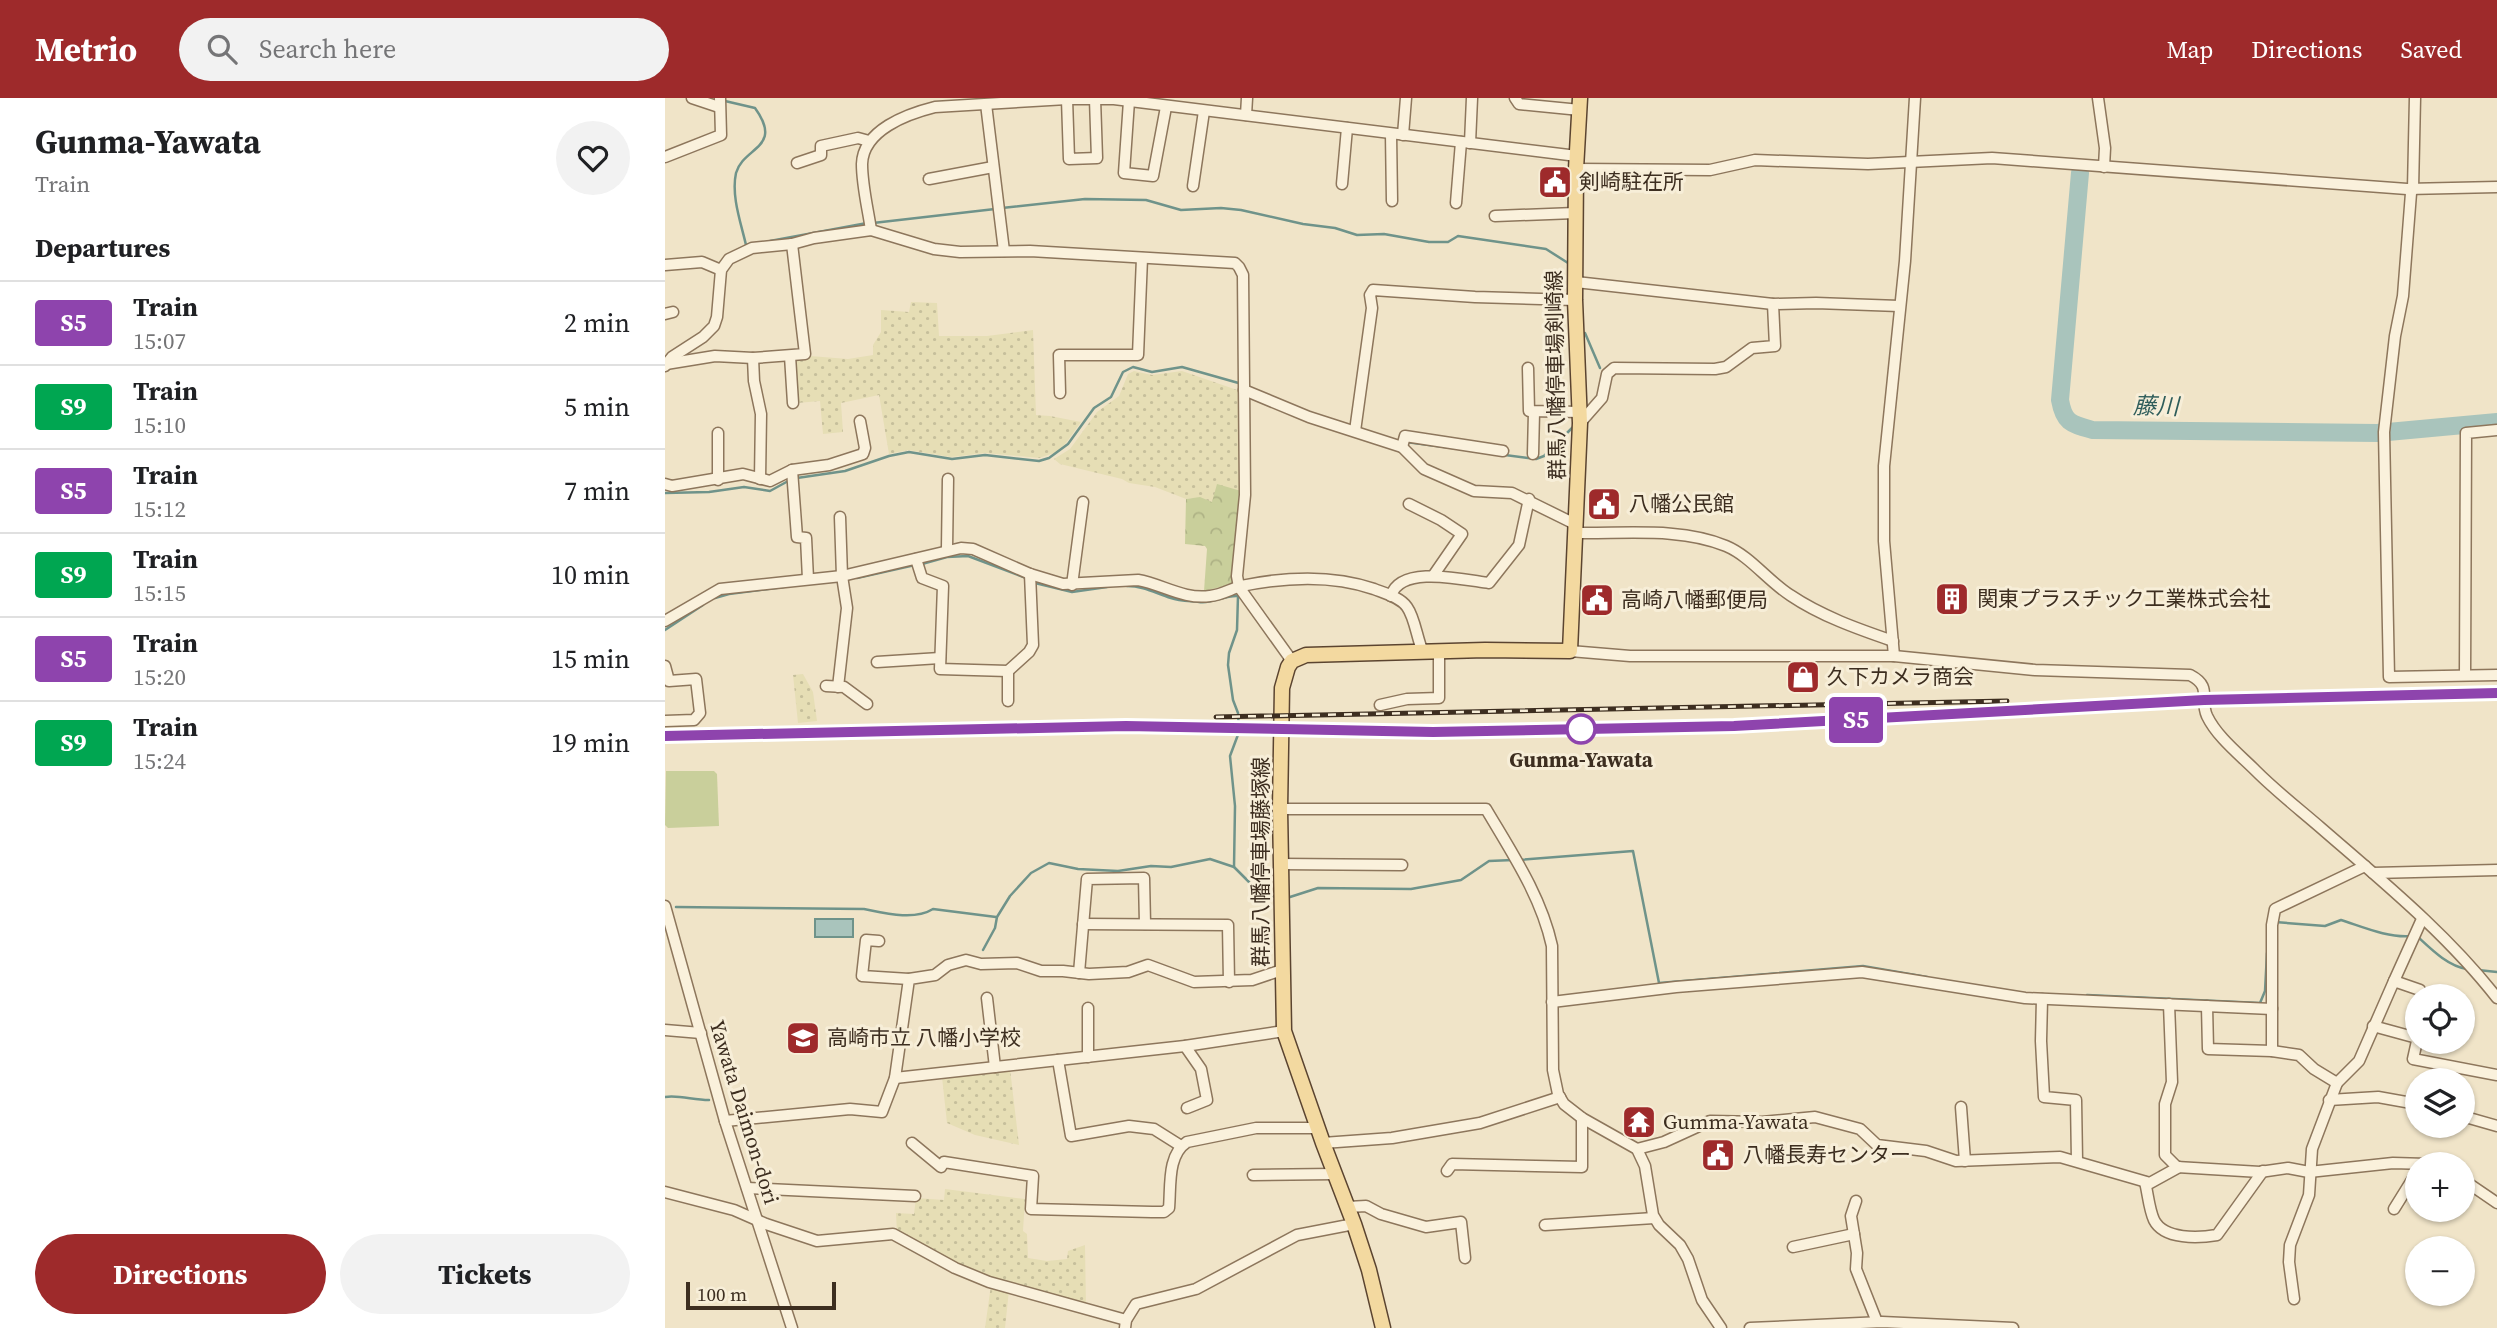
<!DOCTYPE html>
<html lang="en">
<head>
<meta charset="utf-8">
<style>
	:root { --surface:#fff; --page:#f2f2f2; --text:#202124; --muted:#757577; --line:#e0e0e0; --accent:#9e2a2b }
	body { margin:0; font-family:"Source Serif 4","Noto Sans JP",serif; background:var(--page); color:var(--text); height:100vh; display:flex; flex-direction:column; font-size:26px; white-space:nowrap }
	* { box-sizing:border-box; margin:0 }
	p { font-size:23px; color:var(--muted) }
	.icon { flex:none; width:38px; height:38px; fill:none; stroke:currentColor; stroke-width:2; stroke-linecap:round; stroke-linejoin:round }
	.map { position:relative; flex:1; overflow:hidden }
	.sheet { display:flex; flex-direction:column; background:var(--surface); width:665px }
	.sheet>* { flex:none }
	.badge { padding:0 14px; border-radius:5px; font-size:24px; line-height:46px }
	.buttons { position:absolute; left:1740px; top:886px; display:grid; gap:14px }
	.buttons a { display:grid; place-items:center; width:70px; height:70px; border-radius:50%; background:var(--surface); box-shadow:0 2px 5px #0004; font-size:35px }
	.scale { position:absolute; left:21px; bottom:18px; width:150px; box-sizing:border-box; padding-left:7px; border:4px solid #3d2e20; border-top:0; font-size:19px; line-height:24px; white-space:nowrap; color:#3d2e20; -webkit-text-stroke:5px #f7eed8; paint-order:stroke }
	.map>.badge { position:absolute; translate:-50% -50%; box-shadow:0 0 0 4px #fff }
	h2 { padding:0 35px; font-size:26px; line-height:63px }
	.round { display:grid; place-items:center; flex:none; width:74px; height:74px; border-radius:37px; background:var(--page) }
	.head { display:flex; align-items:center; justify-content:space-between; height:119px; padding:0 35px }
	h1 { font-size:33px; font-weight:700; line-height:52px }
	.cta { display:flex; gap:14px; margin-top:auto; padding:14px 35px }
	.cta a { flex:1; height:80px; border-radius:42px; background:var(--accent); color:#fff; font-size:28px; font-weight:700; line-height:80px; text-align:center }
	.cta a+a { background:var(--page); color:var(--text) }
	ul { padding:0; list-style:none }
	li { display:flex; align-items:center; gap:21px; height:84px; padding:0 35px; border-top:2px solid var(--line) }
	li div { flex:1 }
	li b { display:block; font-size:26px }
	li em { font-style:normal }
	li .badge { min-width:77px; font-weight:700; text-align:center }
	header { display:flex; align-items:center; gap:42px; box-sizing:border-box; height:98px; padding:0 35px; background:var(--accent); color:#fff }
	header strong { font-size:33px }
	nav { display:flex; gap:38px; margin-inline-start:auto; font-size:24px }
	.search { width:490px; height:63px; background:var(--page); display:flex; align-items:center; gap:18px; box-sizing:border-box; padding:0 24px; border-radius:38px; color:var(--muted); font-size:26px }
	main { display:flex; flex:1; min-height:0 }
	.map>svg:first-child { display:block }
	.farmland { fill:url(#farmland-dots) }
	.park { fill:url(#park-crowns) }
	.garden { fill:#c9cf9b }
	.water { fill:#a9c4bc; stroke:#6f938a; stroke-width:2 }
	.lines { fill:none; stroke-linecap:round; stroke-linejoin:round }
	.stream { stroke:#6f938a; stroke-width:2.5 }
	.river { stroke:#a9c4bc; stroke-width:18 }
	.minor-casing { stroke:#8d765c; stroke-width:13 }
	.major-casing { stroke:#5b4430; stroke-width:17 }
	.minor { stroke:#faf1dc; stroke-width:10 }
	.major { stroke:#f3d9a0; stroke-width:14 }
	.rail-casing { stroke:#3d2e20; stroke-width:5 }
	.rail { stroke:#f7eed8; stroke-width:2.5; stroke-dasharray:8; stroke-linecap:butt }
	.line-casing { stroke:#fff; stroke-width:16 }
	.line { stroke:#8e44ad; stroke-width:10 }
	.stop-dot { fill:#fff; stroke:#8e44ad; stroke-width:3.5 }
	.labels { text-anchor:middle; stroke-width:6; stroke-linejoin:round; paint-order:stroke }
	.poi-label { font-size:21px; fill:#3d2e20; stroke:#f7eed8; text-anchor:start }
	.street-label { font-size:21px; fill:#3d2e20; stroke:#f7eed8 }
	.stop-label { font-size:21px; font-weight:bold; fill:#3d2e20; stroke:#f7eed8 }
	.water-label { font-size:23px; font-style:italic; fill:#2f5d5a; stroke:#f7eed8 }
</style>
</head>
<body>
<header>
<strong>Metrio</strong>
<div class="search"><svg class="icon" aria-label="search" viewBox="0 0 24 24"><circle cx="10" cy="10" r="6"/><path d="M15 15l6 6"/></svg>Search here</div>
<nav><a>Map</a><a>Directions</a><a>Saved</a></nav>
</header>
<main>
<section class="sheet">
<div class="head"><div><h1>Gunma-Yawata</h1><p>Train</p></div><a class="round"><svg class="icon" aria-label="heart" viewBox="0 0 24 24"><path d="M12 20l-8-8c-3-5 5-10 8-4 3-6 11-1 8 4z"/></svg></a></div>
<h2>Departures</h2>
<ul>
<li><span class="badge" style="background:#8e44ad;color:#fff">S5</span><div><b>Train</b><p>15:07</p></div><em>2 min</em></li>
<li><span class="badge" style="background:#00a651;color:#fff">S9</span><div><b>Train</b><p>15:10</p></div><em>5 min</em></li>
<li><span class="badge" style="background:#8e44ad;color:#fff">S5</span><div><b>Train</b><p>15:12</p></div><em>7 min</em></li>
<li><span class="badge" style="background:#00a651;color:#fff">S9</span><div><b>Train</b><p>15:15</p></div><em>10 min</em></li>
<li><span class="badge" style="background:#8e44ad;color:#fff">S5</span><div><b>Train</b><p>15:20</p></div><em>15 min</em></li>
<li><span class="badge" style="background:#00a651;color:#fff">S9</span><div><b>Train</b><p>15:24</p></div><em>19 min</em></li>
</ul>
<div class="cta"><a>Directions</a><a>Tickets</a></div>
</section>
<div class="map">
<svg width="1832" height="1230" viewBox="0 0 1832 1230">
	<defs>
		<pattern id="farmland-dots" width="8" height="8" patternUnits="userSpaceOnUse" patternTransform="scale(1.75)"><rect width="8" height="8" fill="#e6deb5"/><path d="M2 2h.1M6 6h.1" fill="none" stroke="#c6bf9b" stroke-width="1.8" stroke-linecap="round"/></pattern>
		<pattern id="park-crowns" width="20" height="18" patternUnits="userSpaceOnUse" patternTransform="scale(1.75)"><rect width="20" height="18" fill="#c9cf9b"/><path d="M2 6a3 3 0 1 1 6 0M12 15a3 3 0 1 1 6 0" fill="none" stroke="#aeb285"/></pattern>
	</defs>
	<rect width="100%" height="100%" fill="#f0e4c8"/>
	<g class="farmland">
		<path d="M246,204L272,205L274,238H322L368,232L371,317L385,318L416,324L401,345L392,354L374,360L320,355L286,359L243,352L224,356L214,297L176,305L178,334L158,336L155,303L132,305L129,260L145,258L183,261L208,257V247L216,234V212L244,214Z"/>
		<path d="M469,273L487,277L517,273L575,293L576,393L547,404L526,400L521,401L490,389L464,385L457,381L395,366L389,361L405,351L432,314L454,298L463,276Z"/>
		<path d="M138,576L148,594L152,623L133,625L128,577Z"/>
		<path d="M345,971L354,1047L310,1037L282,1025L277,979Z"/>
		<path d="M280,1091L360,1101L358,1133L362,1136L363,1160L382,1163L402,1161L403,1153L420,1147L421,1208L327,1182L291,1166L232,1135L231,1115L249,1116L251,1100L279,1102Z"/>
		<path d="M326,1187L344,1192L340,1230H320Z"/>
	</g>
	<path class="park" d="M552,386L576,393L568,486L539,493L542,451L540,448L520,446L521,401L535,399L547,404Z"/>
	<path class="garden" d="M1,673H49L52,676L54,728L3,730L0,727Z"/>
	<rect class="water" x="150" y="821" width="38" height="18"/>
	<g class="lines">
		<g class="stream">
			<path d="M60,3L90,10C119,50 78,49 71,75C66,98 76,125 81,147L85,146"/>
			<path d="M337,110L420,101L481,102L516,112L556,110L576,112L638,126L670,130L692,137L719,136L764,144H783L793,138L881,151L903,165"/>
			<path d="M208,125L330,111"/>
			<path d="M105,143L202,125"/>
			<path d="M920,235L935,270"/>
			<path d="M741,344L871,361L879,358L909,328"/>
			<path d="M132,380L180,373L224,358L244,354L287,361L320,357L374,363L384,360L403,346L429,310L446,299L458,274L468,269L487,274L517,269L577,286"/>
			<path d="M0,395L44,394L79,389L105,393L125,382"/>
			<path d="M257,466L282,459L303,458L361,480"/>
			<path d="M192,480L250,467"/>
			<path d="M370,485L407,494L442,489"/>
			<path d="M462,488C479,488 490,495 506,500C514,503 525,503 534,504C548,506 559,497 573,498L572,532L564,555L563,567L568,602L573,615L574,634L565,658L570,708L569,769"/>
			<path d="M50,500L64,496L119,489"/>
			<path d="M0,532L38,507"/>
			<path d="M854,762L968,753L994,885L1198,868L1262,879"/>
			<path d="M625,799L653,790L746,791L796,782L824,763L848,762"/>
			<path d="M11,809L199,811C219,815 249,823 268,811L331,819"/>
			<path d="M1610,824L1660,828L1676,822C1698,829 1723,840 1746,838"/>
			<path d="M1753,839C1767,852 1783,868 1802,871"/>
			<path d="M318,852L330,830L332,819L345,798L366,775L384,765L413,771L453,773L486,768L506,769L545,761L569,769L600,800L607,799"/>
			<path d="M1813,872L1832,874"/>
			<path d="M1422,897L1595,905L1600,893L1602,855"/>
			<path d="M0,999C15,997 28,1002 44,1002"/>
		</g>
		<path class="river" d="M1415,75L1395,302C1399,325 1406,326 1428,332L1712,335L1832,324"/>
		<g class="minor-casing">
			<g id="minor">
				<path d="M27,0L54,9"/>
				<path d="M850,0L854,6L915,12"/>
				<path d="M1433,0L1440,50L1439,69"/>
				<path d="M1750,0L1748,91L1746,95L1738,198L1730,238L1719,334L1724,579L1832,577"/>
				<path d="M402,1L404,61L432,60L430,1"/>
				<path d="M464,3L459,75L488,78L501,9"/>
				<path d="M321,6L339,153"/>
				<path d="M581,17L582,0"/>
				<path d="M726,36L727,103"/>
				<path d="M738,37L741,0"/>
				<path d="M805,45L807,0"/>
				<path d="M0,59L56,37L55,0"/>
				<path d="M132,65L156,57V48L193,40L204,43"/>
				<path d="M911,71L1045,72L1090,62L1203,66L1327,60L1742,91L1832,89"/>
				<path d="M264,81L328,69"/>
				<path d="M677,86L682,30"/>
				<path d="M528,88L539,13"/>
				<path d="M791,105L796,44"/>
				<path d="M830,118L910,115"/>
				<path d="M206,132C203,111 197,88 197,66C198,32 242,16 270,9L402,1H449L912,58"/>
				<path d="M0,167L37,164L56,172"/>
				<path d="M911,184L1108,206L1151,205L1234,208"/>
				<path d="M0,216L8,214"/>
				<path d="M125,258L128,305"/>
				<path d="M88,260L89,283L96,316L95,381"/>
				<path d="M1,266L50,258L88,260L140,256L127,146"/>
				<path d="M0,268L7,259L38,239L49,228L52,219L56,172L64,161L87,150L127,146L149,140L206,132L269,151L295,154L365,153L570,165L574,169L578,177L580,397L572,478L574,489L627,563"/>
				<path d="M863,270L864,313L915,314"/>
				<path d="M579,292L644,319L737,349L759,371L809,393L847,395L912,427"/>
				<path d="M395,295L394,257H473L477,160"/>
				<path d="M915,325L937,300L942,276L949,270L1050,271L1061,269L1087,250L1110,248L1108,206"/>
				<path d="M690,333L707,210L705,197L708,192L810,199L910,202"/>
				<path d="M737,349L740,338L838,353"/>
				<path d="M868,356L869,314"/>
				<path d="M127,372L132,439L141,440L143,481"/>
				<path d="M53,382V335"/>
				<path d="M0,386L7,388L78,376L105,383L127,372L164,367L198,356L200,350L195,323"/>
				<path d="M744,406L776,422L797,436L768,478"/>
				<path d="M911,435C959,436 1016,429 1061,448C1085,458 1103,483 1125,497C1156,518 1193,531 1228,543"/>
				<path d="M282,451L283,381"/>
				<path d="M251,461L257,480L278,488L275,571L343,573L364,554L368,547L365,476"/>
				<path d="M407,487L418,404"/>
				<path d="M726,498C735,466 800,482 824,485L854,447L864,401"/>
				<path d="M0,523L55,491L177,478L296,450L308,451L365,476L398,486L473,482C497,486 519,502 545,498C556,497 566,491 576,488C620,479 666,476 709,491C719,495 735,499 742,509C750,520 752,541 758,554"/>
				<path d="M905,553L965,558H1229L1370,572L1525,577C1548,589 1534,600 1542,618C1552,639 1575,657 1591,673C1611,693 1634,711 1656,730C1717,783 1782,836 1832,900"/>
				<path d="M1229,558L1219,443V368L1240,163L1250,0"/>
				<path d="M212,564L275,560"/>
				<path d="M0,568L4,583L31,581L35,615L29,622L0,623"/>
				<path d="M343,573V603"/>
				<path d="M1800,577L1801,335L1832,332"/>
				<path d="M161,588L179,589L202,606"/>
				<path d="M173,589L182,510L177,478L175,419"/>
				<path d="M715,607L742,601L774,600V554"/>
				<path d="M615,711H821C847,755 876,798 887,848L888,972L893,996L899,1006L917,1020L972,1051L980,1068L988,1117L994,1127L1015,1147L1023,1161L1037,1202L1056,1230"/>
				<path d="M615,766L737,767"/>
				<path d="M1708,775L1832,772"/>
				<path d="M0,808L60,1023L127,1230"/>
				<path d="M418,826L563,827L564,884"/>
				<path d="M214,843L201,842L197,878L244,881"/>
				<path d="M414,875L422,781L479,780L480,826"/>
				<path d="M1729,883L1757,821"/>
				<path d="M322,900L330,969"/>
				<path d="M1377,901L1376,943L1379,999L1411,1002L1412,1063"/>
				<path d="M887,904L1011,889L1197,874L1360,900L1607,911"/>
				<path d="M1504,906L1507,984L1500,1006V1057L1512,1069L1595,1074L1623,1070L1644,1074L1728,1065L1762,1066"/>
				<path d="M1542,908L1543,951L1607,953L1634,957L1649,971L1672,985"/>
				<path d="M1708,928L1752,940"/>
				<path d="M0,932L36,935"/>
				<path d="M1752,943L1748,961L1832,977"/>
				<path d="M520,948L536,971L542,1002L522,1010"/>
				<path d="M1607,953V827L1610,811L1700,768"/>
				<path d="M423,959V910"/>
				<path d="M393,962L406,1038L464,1028L489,1031L516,1048"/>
				<path d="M230,980L520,948L619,933"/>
				<path d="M1664,1002L1713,999L1752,1006"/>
				<path d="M1296,1009L1300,1063"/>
				<path d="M1797,1018L1832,1028"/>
				<path d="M60,1023L185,1011L217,1014L230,980L244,881L270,877L283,867L301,862L316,866L352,865L376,873H398L424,876L463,874L483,867L529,884L587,882L617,872"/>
				<path d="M247,1045L276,1069L279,1064L368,1078L366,1111L487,1114H499L504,1110C506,1088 502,1057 522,1044L591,1030H652"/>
				<path d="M658,1045L727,1040L815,1025L895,999"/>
				<path d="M972,1051L999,1044L1045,1023L1097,1024L1150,1019L1195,1031L1212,1047L1261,1053L1291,1063L1395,1059L1485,1085L1514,1069"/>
				<path d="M782,1073L787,1066L917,1069V1020"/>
				<path d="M588,1077L670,1076"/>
				<path d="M1797,1081L1832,1105"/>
				<path d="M1480,1084C1483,1096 1484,1111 1489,1122C1499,1142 1534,1140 1552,1137L1598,1073"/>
				<path d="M82,1090L250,1098"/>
				<path d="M0,1094L69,1112L101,1126L152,1143L228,1136L290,1170L324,1184L461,1222"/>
				<path d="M1191,1103L1186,1118L1192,1155L1191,1171L1212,1224"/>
				<path d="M683,1109L701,1108L716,1116L761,1129L796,1124L800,1160"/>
				<path d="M1729,1111L1752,1074"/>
				<path d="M880,1127L989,1120"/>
				<path d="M1128,1149L1189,1136"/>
				<path d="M1629,1201L1624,1164L1625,1147L1644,1097L1647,1051L1672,985L1694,963L1729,883L1755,892"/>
				<path d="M460,1230L461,1222L471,1206L531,1191L632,1137L689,1126"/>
				<path d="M1085,1230L1217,1224L1348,1230"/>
			</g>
		</g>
		<g class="major-casing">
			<path id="major" d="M718,1230L704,1172L689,1126L658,1045L619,933L615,711L617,590L623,569L627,563L641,557L820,552L905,553L915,325L910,202L911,71L915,0"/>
		</g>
		<use href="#minor" class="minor"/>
		<use href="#major" class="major"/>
		<g class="rail-casing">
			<g id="rail">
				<path d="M551,619L1342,603"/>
				<path d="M0,638L461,628L768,634L1068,628L1539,602L1832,595"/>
			</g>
		</g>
		<use href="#rail" class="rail"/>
	</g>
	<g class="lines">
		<g class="line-casing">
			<path id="line" d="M0,638L461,628L768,634L1069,628L1539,602L1832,595"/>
		</g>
		<use href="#line" class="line"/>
	</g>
	<defs>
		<g id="civic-square" transform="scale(1.75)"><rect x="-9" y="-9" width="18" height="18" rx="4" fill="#9e2a2b" stroke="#f7eed8"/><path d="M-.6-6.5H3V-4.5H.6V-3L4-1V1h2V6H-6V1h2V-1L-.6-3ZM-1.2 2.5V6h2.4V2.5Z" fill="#fff"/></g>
		<g id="building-square" transform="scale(1.75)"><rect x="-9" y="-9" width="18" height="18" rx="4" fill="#9e2a2b" stroke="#f7eed8"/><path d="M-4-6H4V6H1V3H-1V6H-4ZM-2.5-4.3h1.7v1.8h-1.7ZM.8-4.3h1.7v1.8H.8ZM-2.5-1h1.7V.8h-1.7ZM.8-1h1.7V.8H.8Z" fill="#fff"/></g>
		<g id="shop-square" transform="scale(1.75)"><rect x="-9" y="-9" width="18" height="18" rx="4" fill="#9e2a2b" stroke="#f7eed8"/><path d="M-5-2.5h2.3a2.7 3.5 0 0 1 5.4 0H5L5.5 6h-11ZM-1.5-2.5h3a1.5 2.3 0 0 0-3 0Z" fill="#fff"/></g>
		<g id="school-square" transform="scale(1.75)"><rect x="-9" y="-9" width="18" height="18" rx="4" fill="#9e2a2b" stroke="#f7eed8"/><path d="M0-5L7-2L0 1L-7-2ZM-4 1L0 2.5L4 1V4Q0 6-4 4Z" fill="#fff"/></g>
		<g id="temple-square" transform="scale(1.75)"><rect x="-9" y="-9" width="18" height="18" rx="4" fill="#9e2a2b" stroke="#f7eed8"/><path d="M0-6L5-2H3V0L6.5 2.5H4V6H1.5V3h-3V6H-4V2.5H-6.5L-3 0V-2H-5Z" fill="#fff"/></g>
	</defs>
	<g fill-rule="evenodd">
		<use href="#civic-square" x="890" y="84"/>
		<use href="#civic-square" x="939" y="406"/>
		<use href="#building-square" x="1287" y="501"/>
		<use href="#civic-square" x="932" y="502"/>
		<use href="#shop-square" x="1138" y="579"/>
		<use href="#school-square" x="138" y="940"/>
		<use href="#temple-square" x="974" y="1024"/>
		<use href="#civic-square" x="1053" y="1057"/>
	</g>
	<circle class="stop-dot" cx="916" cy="631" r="14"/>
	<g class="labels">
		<g class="poi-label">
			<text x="914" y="91">剣崎駐在所</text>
			<text x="964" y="413">八幡公民館</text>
			<text x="1312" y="508">関東プラスチック工業株式会社</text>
			<text x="956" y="509">高崎八幡郵便局</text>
			<text x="1162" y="586">久下カメラ商会</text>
			<text x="162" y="947">高崎市立 八幡小学校</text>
			<text x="998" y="1031">Gumma-Yawata</text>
			<text x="1078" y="1064">八幡長寿センター</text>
		</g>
		<g class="street-label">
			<text transform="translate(891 277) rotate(-91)" y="7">群馬八幡停車場剣崎線</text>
			<text transform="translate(596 764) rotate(-90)" y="7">群馬八幡停車場藤塚線</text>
			<text transform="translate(79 1014) rotate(73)" y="7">Yawata Daimon-dori</text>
		</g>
		<g class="stop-label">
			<text x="916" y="669">Gunma-Yawata</text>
		</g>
		<g class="water-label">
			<text transform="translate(1491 308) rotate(1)" y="8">藤川</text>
		</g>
	</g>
</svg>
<div class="buttons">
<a><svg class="icon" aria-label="locate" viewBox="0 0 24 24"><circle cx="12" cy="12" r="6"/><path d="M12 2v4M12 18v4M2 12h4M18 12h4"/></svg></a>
<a><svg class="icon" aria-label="layers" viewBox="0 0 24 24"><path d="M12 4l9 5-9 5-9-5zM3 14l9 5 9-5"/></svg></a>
<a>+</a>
<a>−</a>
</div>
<div class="scale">100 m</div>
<b class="badge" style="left:1191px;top:622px;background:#8e44ad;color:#fff">S5</b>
</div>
</main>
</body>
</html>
